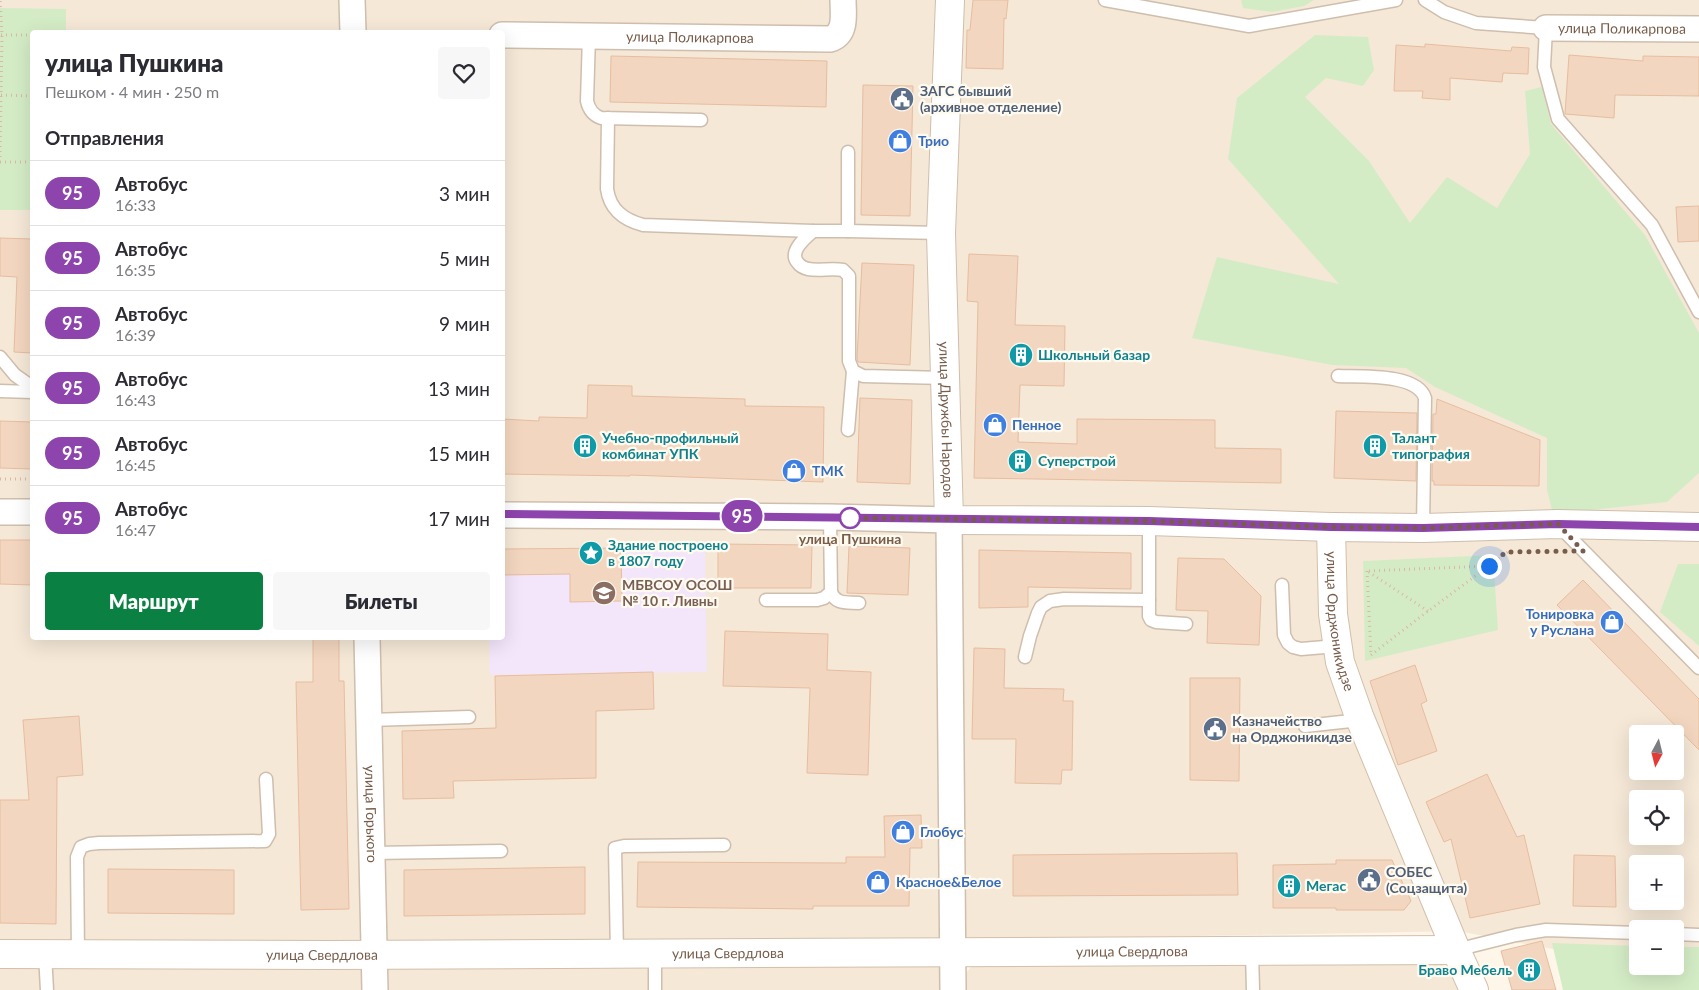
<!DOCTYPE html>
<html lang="ru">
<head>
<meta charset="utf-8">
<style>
	:root { --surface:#fff; --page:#f7f7f7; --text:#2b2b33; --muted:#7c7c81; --line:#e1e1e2; --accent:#0b8043 }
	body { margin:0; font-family:Lato,sans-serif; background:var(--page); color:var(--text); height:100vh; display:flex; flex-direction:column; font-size:19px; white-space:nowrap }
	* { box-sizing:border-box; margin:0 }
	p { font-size:16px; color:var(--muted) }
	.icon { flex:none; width:28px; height:28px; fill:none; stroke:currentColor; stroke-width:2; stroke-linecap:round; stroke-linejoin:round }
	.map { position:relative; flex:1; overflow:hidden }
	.sheet { position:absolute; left:30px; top:30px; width:475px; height:610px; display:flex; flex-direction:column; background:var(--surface); border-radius:5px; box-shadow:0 5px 20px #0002 }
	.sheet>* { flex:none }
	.badge { padding:0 10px; border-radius:16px; font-size:18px; line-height:32px }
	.needle { width:32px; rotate:187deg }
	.buttons { position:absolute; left:1629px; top:725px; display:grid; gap:10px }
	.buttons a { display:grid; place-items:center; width:55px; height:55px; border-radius:5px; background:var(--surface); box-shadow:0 5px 20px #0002; font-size:25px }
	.you { position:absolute; width:25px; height:25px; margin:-12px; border:4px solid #fff; border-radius:50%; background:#1a73e8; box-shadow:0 0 0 8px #1a73e833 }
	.map>.badge { position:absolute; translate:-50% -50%; box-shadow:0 0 0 2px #fff }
	h2 { padding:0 15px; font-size:19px; line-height:45px }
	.round { display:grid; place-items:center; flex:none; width:52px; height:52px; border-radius:5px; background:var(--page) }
	.overview { display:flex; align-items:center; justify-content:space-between; height:85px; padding:0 15px }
	h1 { font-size:24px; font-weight:800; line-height:38px }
	.cta { display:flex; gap:10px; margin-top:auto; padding:10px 15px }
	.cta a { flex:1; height:58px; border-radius:5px; background:var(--accent); color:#fff; font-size:20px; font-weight:800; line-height:58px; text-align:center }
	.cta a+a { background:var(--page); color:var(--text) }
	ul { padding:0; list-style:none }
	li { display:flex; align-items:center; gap:15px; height:65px; padding:0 15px; border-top:1px solid var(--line) }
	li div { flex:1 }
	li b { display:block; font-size:19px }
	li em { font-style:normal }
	li .badge { min-width:55px; font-weight:700; text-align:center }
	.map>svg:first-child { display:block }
	.residential { fill:#f5e8d7; fill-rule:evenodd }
	.education { fill:#f3e5fa }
	.green { fill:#d4ecc6 }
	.building { fill:#f3d6bf; stroke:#e6bd9f }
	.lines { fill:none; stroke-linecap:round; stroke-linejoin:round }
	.service-casing { stroke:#cfbead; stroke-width:15 }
	.minor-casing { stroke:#cfbead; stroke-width:28 }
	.tertiary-casing { stroke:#cfbead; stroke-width:30 }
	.secondary-casing { stroke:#d3bfab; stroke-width:30 }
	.path { stroke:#d9b9a2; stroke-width:3; stroke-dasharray:1 4; stroke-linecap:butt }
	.service { stroke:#fff; stroke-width:12 }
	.minor { stroke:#fff; stroke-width:25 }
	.tertiary { stroke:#fff; stroke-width:28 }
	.secondary { stroke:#fff; stroke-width:28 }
	.line-casing { stroke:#fff; stroke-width:11 }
	.line { stroke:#8e44ad; stroke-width:8 }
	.walk { stroke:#785d4b; stroke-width:5; stroke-dasharray:0 9 }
	.stop-dot { fill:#fff; stroke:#8e44ad; stroke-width:2.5 }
	.labels { text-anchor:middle; stroke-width:4.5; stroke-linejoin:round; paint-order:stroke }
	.street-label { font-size:14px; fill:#785d4b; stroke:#fffaef }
	.service-label { font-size:14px; font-weight:bold; fill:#4e5e75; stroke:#fffaef; text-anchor:start }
	.shop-label { font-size:14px; font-weight:bold; fill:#366cbe; stroke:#fffaef; text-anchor:start }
	.culture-label { font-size:14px; font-weight:bold; fill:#0d838f; stroke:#fffaef; text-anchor:start }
	.stop-label { font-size:14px; font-weight:bold; fill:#785d4b; stroke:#fffaef }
	.education-label { font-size:14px; font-weight:bold; fill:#785e54; stroke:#fffaef; text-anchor:start }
</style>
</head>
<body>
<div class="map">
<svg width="1699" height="990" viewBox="0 0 1699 990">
	<rect width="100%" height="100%" fill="#fdf6e9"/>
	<g class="residential">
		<path d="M0,0H1699V977L1675,966V929H1638L1637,965L1458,931L940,941V990H0ZM32,32H502V638H32ZM1638,734H1675V771H1638ZM1638,799H1675V836H1638ZM1638,864H1675V901H1638Z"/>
		<path d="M977,960L1441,963L1457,980L1460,990H965V974Z"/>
	</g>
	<path class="education" d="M705,546L707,672L490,675L489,638H502L503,549Z"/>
	<g class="green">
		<path d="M1241,0H1314L1304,6L1272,12L1243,8Z"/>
		<path d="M0,8L66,9V32H32V210H0Z"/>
		<path d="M1315,35L1368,37L1374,70L1363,86L1326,78L1305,97L1369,161L1410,223L1447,177L1497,208L1530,154L1525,91L1542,87L1551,124L1645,235L1699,333V473L1667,502L1553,514L1547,490V438L1435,387L1406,368L1332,365L1192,338L1217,257L1339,284L1228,159L1237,98Z"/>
		<path d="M1493,555L1498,630L1365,661L1363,561Z"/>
		<path d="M1678,564H1699V646L1660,612Z"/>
		<path d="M1552,943L1637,946L1638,966H1675V947H1699V990H1563Z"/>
	</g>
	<g class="building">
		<path d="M973,0H1008L1006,19L1004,18L1003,69L966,68L967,30H970Z"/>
		<path d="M1425,44L1511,51L1512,47L1529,48L1528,74L1503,73L1502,82L1450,78V100L1422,98L1423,91H1394L1396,45L1425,47Z"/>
		<path d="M1569,55L1643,61V56L1699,57V96L1615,95L1614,118L1565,114Z"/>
		<path d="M611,56L827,61L826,107L610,102Z"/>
		<path d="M863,85L913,86L910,216L861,215Z"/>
		<path d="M1699,206V241L1678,242L1676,207Z"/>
		<path d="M0,238L32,239V353L14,352L17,277L0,276Z"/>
		<path d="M969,254L1018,256L1015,325L1065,326L1064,386L1020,385L1018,442L1077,444V419L1215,420V448L1281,449V483L974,478L978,302L967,301Z"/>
		<path d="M862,263L914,265L910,365L858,362L857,358Z"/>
		<path d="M588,385L632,386V396L745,399V406L824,407L823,482L630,475V476L502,474V419L539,421V417L587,418Z"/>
		<path d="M860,398L912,400L910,484L857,482Z"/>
		<path d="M1437,399L1540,440L1539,486L1434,485V481H1432L1433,414H1436Z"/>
		<path d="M1336,411L1417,413L1416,481L1334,478Z"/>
		<path d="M0,421L32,422V469L0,468Z"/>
		<path d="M0,540H32V585L0,584Z"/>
		<path d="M718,544L812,545L811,588H718Z"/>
		<path d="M849,546L910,548L908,595L847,593Z"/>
		<path d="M621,548L622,601L570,602V574L502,575V549Z"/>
		<path d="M979,550L1131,553V589L1028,587V607L979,608Z"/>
		<path d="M1178,558L1224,559L1261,596L1259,645L1207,643L1208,611L1176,610Z"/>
		<path d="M1583,580L1699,699V750L1557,605Z"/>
		<path d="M725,631L828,634L827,670L871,672L868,775L807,773L810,688L723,686Z"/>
		<path d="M313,638H339V681H344L349,909L301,910L296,682H313Z"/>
		<path d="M974,648L1005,649L1004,688L1064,689L1063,701H1073L1072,770H1062L1061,784L1015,783L1016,739H972Z"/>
		<path d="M1415,665L1427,701L1421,704L1437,751L1398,765L1370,681Z"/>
		<path d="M653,672L654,709L596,711V778L453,781L454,798L403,799L402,731L496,728L495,676Z"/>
		<path d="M1190,678H1240L1239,781L1190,780Z"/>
		<path d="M79,716L83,775L57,777L56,924L0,923V800H29L23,720Z"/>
		<path d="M1487,774L1517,837L1524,835L1540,904L1470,918L1451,839L1444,842L1426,802Z"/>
		<path d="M921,815L922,848H910L909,906H813V909L637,907L638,862L846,863V857H885L884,816Z"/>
		<path d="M1237,853L1238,895L1013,896V855Z"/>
		<path d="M1574,855L1615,856L1616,907L1573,906Z"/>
		<path d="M1336,860H1392L1411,901L1404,910H1336V908H1273V865L1336,864Z"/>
		<path d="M585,867V914L404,916V870Z"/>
		<path d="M108,869L234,870V914L108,913Z"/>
		<path d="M1542,941L1556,990H1512L1501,951Z"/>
	</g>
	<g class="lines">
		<g class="service-casing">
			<g id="service">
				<path d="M1105,0L1249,26L1396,0"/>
				<path d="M1425,0L1444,12L1476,23L1546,28L1544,67L1558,119L1652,225L1699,312"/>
				<path d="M589,36L587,101C589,110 593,115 601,118L701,120"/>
				<path d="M608,118L607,189C610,210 624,220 643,225L813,231H848L941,233"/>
				<path d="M848,152V231"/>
				<path d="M813,231C805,238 788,252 798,263C800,266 804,268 808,269C819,271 832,268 843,270L849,276V361L853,371L863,376L945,378"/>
				<path d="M0,357L15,375L32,387"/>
				<path d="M1338,376C1360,377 1417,373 1425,398L1423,528"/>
				<path d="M0,391L32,392"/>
				<path d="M848,430L853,371"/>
				<path d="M830,517L831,592C836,605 847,602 859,603"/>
				<path d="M1149,521V616L1151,620L1156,622L1186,624"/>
				<path d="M1559,526L1699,668"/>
				<path d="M1282,585L1284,635L1288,643L1293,647L1301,649L1337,646"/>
				<path d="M766,600H817L824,598L831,592"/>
				<path d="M1025,657L1030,636L1038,613L1041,607L1050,601L1064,599L1149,600"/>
				<path d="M369,720L469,717"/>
				<path d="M1305,726L1360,720"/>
				<path d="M372,853L501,851"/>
				<path d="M1675,934L1699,935"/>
				<path d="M1456,950L1516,935L1546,930L1638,933"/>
				<path d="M1252,952L1253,990"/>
				<path d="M45,954L47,990"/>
				<path d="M78,954L77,857L81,847L89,844L99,843L265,841L269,834L266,779"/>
				<path d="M617,954L615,848L624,846L724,845"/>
				<path d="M655,954V990"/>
			</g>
		</g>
		<g class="minor-casing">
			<g id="minor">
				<path d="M352,0L353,32"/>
				<path id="s1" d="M1546,28L1699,29"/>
				<path id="s2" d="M502,35L830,39C847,34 843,14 843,0"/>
				<path d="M0,512H32"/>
				<path d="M502,515L830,517L949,520L953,990"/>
				<path id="s3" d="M367,638L375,990"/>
			</g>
		</g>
		<g class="tertiary-casing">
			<g id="tertiary">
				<path id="s4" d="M950,0L941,233L949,520L1149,521L1331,527L1423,528L1557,524L1699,527"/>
			</g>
		</g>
		<g class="secondary-casing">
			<g id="secondary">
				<path id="s5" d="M1331,527L1333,614L1340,662L1359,716L1456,950L1474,990"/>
				<path id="s6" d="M0,954L328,955L1456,950"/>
			</g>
		</g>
		<g class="path">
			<path d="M1,35H32"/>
			<path d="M1,95L32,96"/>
			<path d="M0,157L2,35L0,0"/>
			<path d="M0,162H32"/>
			<path d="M0,479H32"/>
			<path d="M1367,571L1371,655"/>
			<path d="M1428,611L1367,571L1488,566"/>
			<path d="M1371,655L1428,611L1508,552"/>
		</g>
		<use href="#service" class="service"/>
		<use href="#minor" class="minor"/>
		<use href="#tertiary" class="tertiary"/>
		<use href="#secondary" class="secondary"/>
	</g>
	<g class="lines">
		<g class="line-casing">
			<path id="line" d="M502,514L1149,521L1331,527L1423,528L1558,524L1699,527"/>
		</g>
		<use href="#line" class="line"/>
		<path class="walk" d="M850,518H849L1149,521L1331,527L1423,528L1558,524L1583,551L1506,552L1489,566"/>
	</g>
	<defs>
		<g id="civic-disc" transform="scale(1.25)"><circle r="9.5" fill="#5c6f8a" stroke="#fffaef"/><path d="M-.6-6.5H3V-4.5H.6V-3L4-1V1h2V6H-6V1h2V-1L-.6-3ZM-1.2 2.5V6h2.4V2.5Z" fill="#fff"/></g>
		<g id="shop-disc" transform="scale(1.25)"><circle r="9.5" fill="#3f7fe0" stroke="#fffaef"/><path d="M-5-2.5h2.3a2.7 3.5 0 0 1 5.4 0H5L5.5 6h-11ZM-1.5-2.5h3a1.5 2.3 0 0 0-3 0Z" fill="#fff"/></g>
		<g id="building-disc" transform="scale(1.25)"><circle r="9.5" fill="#0f9aa8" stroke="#fffaef"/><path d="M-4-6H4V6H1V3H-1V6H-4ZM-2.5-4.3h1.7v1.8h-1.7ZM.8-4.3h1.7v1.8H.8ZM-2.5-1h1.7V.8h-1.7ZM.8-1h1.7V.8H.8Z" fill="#fff"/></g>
		<g id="sight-disc" transform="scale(1.25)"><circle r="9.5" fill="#0f9aa8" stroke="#fffaef"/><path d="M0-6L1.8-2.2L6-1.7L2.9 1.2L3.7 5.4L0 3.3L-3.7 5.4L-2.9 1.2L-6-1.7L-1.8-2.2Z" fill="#fff"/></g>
		<g id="school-disc" transform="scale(1.25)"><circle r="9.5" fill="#8d6e63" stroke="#fffaef"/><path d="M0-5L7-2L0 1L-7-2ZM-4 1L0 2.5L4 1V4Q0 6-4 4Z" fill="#fff"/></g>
	</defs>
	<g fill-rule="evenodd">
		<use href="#civic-disc" x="902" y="99"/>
		<use href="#shop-disc" x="900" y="141"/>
		<use href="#building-disc" x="1021" y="355"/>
		<use href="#shop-disc" x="995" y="425"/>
		<use href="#building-disc" x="585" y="446"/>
		<use href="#building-disc" x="1375" y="446"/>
		<use href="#building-disc" x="1020" y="461"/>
		<use href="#shop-disc" x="794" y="471"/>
		<use href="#sight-disc" x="591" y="553"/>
		<use href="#school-disc" x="604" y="593"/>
		<use href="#shop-disc" x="1612" y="622"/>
		<use href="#civic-disc" x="1215" y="729"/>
		<use href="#shop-disc" x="903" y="832"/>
		<use href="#civic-disc" x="1369" y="880"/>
		<use href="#shop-disc" x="878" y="882"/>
		<use href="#building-disc" x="1289" y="886"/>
		<use href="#building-disc" x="1529" y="970"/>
	</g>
	<circle class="stop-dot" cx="850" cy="518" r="10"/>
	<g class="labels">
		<g class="street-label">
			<text dy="5" stroke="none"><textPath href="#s1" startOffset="76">улица Поликарпова</textPath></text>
			<text dy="5" stroke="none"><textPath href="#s2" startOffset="188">улица Поликарпова</textPath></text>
			<text dy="5" stroke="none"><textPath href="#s4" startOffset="420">улица Дружбы Народов</textPath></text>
			<text dy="5" stroke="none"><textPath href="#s5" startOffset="95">улица Орджоникидзе</textPath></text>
			<text dy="5" stroke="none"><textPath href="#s3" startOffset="176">улица Горького</textPath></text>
			<text dy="5" stroke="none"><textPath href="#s6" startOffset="1132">улица Свердлова</textPath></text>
			<text dy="5" stroke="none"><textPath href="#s6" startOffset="728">улица Свердлова</textPath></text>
			<text dy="5" stroke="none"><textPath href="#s6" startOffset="322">улица Свердлова</textPath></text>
		</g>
		<g class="service-label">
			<text x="920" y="96">ЗАГС бывший<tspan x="920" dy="16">(архивное отделение)</tspan></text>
			<text x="1232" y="726">Казначейство<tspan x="1232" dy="16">на Орджоникидзе</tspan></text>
			<text x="1386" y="877">СОБЕС<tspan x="1386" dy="16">(Соцзащита)</tspan></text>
		</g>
		<g class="shop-label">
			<text x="918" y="146">Трио</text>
			<text x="1012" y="430">Пенное</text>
			<text x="812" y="476">ТМК</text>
			<text x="1594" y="619" text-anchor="end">Тонировка<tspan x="1594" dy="16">у Руслана</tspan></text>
			<text x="920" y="837">Глобус</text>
			<text x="896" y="887">Красное&amp;Белое</text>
		</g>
		<g class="culture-label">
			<text x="1038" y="360">Школьный базар</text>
			<text x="602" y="443">Учебно-профильный<tspan x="602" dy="16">комбинат УПК</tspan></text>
			<text x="1392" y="443">Талант<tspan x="1392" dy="16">типография</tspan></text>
			<text x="1038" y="466">Суперстрой</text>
			<text x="608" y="550">Здание построено<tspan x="608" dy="16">в 1807 году</tspan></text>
			<text x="1306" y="891">Мегас</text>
			<text x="1512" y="975" text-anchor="end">Браво Мебель</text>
		</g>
		<g class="stop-label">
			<text x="850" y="544">улица Пушкина</text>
		</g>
		<g class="education-label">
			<text x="622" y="590">МБВСОУ ОСОШ<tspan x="622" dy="16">№ 10 г. Ливны</tspan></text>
		</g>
	</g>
</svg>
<div class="buttons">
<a><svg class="needle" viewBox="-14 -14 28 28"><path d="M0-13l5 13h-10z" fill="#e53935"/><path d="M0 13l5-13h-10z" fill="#7c7c81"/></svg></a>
<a><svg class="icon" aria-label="locate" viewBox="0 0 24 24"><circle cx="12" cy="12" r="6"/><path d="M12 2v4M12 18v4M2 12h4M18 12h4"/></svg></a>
<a>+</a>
<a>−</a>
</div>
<div class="you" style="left:1489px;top:566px"></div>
<b class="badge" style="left:742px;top:516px;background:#8e44ad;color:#fff">95</b>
<section class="sheet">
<div class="overview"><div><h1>улица Пушкина</h1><p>Пешком · 4 мин · 250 m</p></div><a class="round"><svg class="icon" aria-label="heart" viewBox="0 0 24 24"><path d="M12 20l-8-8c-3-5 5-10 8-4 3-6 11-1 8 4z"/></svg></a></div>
<h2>Отправления</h2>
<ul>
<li><span class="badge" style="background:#8e44ad;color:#fff">95</span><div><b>Автобус</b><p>16:33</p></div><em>3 мин</em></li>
<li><span class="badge" style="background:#8e44ad;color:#fff">95</span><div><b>Автобус</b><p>16:35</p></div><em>5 мин</em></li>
<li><span class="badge" style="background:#8e44ad;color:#fff">95</span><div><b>Автобус</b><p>16:39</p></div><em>9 мин</em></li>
<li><span class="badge" style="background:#8e44ad;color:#fff">95</span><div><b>Автобус</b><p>16:43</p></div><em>13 мин</em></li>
<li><span class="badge" style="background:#8e44ad;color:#fff">95</span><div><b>Автобус</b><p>16:45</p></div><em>15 мин</em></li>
<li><span class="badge" style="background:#8e44ad;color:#fff">95</span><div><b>Автобус</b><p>16:47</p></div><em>17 мин</em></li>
</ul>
<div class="cta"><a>Маршрут</a><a>Билеты</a></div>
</section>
</div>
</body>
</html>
